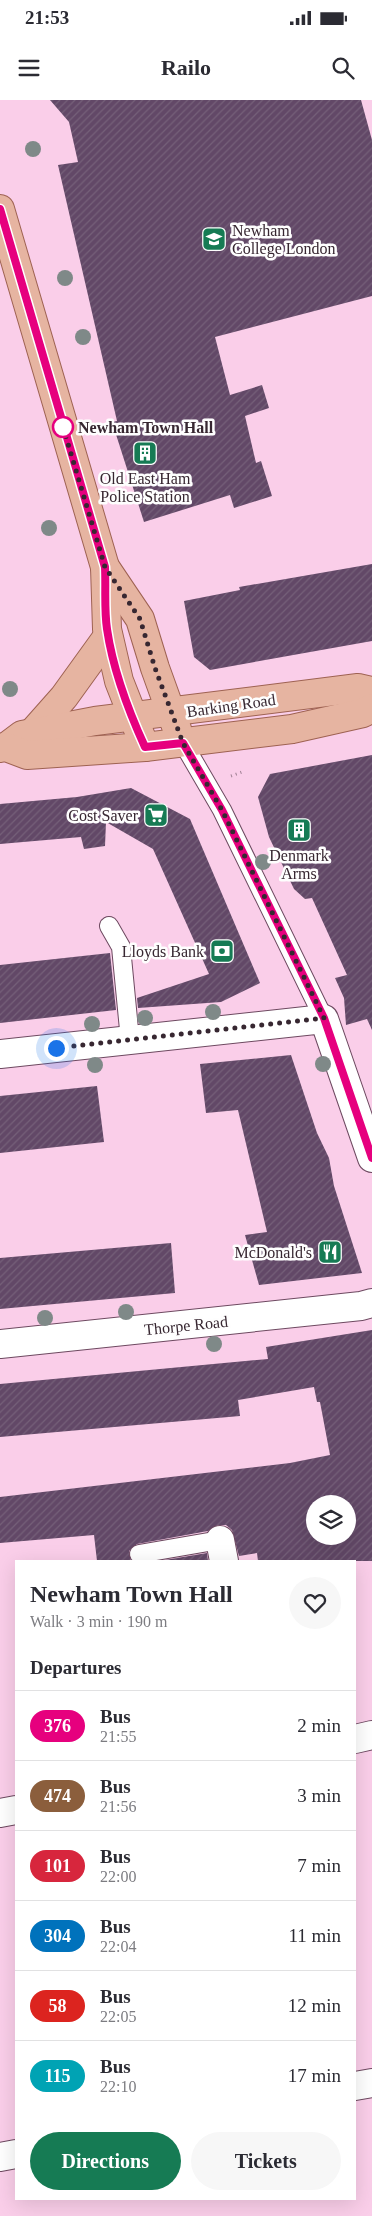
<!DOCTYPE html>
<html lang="en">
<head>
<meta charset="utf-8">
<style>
	:root { --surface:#fff; --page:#f7f7f7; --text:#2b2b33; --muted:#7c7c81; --line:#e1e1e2; --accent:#167b54 }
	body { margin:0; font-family:"Times New Roman",serif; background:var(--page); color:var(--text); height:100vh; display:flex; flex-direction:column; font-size:19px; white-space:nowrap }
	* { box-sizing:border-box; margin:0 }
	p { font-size:16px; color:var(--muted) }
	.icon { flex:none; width:28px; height:28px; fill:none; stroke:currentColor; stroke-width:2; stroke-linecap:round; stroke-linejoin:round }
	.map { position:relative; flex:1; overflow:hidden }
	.panel { position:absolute; left:15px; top:1460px; width:341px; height:640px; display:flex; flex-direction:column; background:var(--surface); border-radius:0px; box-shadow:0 5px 20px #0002 }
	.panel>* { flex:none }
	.badge { padding:0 10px; border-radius:16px; font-size:18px; line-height:32px }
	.buttons { position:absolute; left:306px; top:1395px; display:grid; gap:10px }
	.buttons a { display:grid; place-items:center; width:50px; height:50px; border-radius:50%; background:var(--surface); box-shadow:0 5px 20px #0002; font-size:25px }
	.you { position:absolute; width:25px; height:25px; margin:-12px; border:4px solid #fff; border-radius:50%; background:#1a73e8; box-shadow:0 0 0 8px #1a73e833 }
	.map>.badge { position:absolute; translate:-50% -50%; box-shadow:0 0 0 2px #fff }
	h2 { padding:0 15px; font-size:19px; line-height:45px }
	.round { display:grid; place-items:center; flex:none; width:52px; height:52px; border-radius:26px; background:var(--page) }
	.head { display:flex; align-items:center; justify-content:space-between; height:85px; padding:0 15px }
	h1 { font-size:24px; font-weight:700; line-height:38px }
	.button { display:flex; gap:10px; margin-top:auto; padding:10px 15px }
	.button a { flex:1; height:58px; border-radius:30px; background:var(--accent); color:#fff; font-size:20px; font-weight:700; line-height:58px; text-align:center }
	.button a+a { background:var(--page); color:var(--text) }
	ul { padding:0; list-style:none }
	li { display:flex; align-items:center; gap:15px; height:70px; padding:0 15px; border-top:1px solid var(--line) }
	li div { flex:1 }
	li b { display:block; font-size:19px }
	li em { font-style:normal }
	li .badge { min-width:55px; font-weight:700; text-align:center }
	.status { display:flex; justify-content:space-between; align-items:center; height:35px; padding:0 25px; background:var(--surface); direction:ltr }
	.status svg { height:14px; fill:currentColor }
	header { display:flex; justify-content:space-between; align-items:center; height:65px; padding:0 15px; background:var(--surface); font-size:22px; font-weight:700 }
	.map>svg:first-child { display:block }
	.building { fill:url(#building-hatch); fill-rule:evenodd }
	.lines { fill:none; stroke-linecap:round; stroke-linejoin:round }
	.lane-casing { stroke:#6d4960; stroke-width:20 }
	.street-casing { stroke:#6d4960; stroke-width:30 }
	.primary-casing { stroke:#9e6252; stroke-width:30 }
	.path { stroke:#a18295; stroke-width:3; stroke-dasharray:1 4; stroke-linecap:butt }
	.lane { stroke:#fff; stroke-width:18 }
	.street { stroke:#fff; stroke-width:28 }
	.primary { stroke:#e6b4a1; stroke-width:28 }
	.tree { fill:#7f8988 }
	.line-casing { stroke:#fff; stroke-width:11 }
	.line { stroke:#e6007e; stroke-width:8 }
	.walk { stroke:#372731; stroke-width:5; stroke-dasharray:0 9 }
	.stop-dot { fill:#fff; stroke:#e6007e; stroke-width:2.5 }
	.labels { text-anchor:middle; stroke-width:5; stroke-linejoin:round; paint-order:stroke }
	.poi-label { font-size:16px; fill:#372731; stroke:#fefefe; text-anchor:end }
	.stop-label { font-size:16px; font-weight:bold; fill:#372731; stroke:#fefefe; text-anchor:start }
	.street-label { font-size:16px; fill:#372731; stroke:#fefefe }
</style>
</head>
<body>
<div class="status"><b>21:53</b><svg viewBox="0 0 49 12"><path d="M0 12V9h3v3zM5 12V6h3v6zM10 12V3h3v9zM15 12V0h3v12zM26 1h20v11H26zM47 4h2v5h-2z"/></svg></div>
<header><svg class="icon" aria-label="menu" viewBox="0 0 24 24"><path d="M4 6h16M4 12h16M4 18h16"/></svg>Railo<svg class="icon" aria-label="search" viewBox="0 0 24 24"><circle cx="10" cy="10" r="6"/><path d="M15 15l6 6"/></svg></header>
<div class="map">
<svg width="372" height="2116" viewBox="0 0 372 2116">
	<defs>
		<pattern id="building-hatch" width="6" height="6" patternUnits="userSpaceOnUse" patternTransform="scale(1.25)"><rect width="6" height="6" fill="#624867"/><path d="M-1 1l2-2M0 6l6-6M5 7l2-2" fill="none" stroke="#756079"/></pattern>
	</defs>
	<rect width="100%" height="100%" fill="#facee9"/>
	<g class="building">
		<path d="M50,0H361L372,40V196L215,237L230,295L262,285L269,308L245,316L256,363L261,361L272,396L234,408L230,395L144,422L112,322L117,321L58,65L78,62L69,22Z"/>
		<path d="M372,464V541L210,570L194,557L184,501L240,490L239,487Z"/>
		<path d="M372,655V930L367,919L346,925L344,898L335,878L347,875L312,798L305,799L294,789L269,737L258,697L270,674Z"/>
		<path d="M131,688L190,719L260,883L221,902L138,908L137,898L209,874L153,749L106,722L105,746L84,749L81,737L0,744V704L77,697Z"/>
		<path d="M110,853L116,910L0,923V865Z"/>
		<path d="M291,955L317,1033L329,1058L334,1086L362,1173L259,1185L245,1135L267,1132L238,1010L206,1013L200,964Z"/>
		<path d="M97,986L104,1042L0,1053V996Z"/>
		<path d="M171,1143L175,1193L0,1209V1158Z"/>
		<path d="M372,1230V1461H258L257,1453L239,1456L232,1430L226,1425H218L208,1431L137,1444L129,1451L131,1461H97L94,1435L0,1443V1397L290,1363L330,1355L320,1302H317L314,1287L238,1300L240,1316L0,1337V1284L268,1259L266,1247ZM315,1404H348V1436H315Z"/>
		<path d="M207,1453L208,1461H159Z"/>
	</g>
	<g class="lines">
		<g class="lane-casing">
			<g id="lane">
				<path d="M183,643L222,710L324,919"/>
				<path d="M109,826L121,847L130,940"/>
				<path d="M139,1454L220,1440"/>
			</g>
		</g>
		<g class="street-casing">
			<g id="street">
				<path d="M0,954L324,919L372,1058"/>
				<path d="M0,1244L361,1206L372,1203"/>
				<path d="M220,1440L224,1461"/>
				<path d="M355,1639L372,1635"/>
				<path d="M0,1713L16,1710"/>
				<path d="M355,1986L372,1983"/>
				<path d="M0,2057L16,2054"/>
			</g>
		</g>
		<g class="primary-casing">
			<g id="primary">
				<path d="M0,109L105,467L107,529L119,581L145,647"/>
				<path d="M105,467L140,519L155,568L177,629"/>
				<path d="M33,632L64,597L108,536"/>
				<path d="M6,647L22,635L95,621L358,588L372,591"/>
				<path d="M0,648L6,647L27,655L145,647L292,629L363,613L372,608"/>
			</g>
		</g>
		<path class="path" d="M231,676L242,672"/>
		<use href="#lane" class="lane"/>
		<use href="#street" class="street"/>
		<use href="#primary" class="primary"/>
	</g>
	<g class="tree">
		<circle cx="33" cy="49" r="8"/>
		<circle cx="65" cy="178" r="8"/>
		<circle cx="83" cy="237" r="8"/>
		<circle cx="49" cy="428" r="8"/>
		<circle cx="10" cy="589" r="8"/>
		<circle cx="263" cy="762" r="8"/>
		<circle cx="213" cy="912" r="8"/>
		<circle cx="145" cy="918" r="8"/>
		<circle cx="92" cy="924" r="8"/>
		<circle cx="323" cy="964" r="8"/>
		<circle cx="95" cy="965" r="8"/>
		<circle cx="126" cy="1212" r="8"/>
		<circle cx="45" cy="1218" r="8"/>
		<circle cx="214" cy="1244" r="8"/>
	</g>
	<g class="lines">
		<g class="line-casing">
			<path id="line" d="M0,109L105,467C106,488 104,509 107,529C113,570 128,610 145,647L183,643L222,710L324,918L372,1058"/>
		</g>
		<use href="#line" class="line"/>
		<path class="walk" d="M56,948L324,918L222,710L183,643L155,568L140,519L105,467L63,327"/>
	</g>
	<defs>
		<g id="university-square" transform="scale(1.25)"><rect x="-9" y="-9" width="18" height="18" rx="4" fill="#167b54" stroke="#fefefe"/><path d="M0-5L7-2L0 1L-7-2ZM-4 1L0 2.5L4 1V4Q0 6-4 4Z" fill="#fff"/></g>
		<g id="building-square" transform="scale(1.25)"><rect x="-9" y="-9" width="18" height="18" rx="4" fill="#167b54" stroke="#fefefe"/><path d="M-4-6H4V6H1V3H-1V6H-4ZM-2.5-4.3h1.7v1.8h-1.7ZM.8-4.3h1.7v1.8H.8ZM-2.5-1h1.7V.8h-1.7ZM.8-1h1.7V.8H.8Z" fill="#fff"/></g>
		<g id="supermarket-square" transform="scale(1.25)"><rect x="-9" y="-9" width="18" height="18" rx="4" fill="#167b54" stroke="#fefefe"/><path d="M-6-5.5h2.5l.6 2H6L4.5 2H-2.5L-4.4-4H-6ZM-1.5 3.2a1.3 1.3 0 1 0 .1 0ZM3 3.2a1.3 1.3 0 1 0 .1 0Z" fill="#fff"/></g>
		<g id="bank-square" transform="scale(1.25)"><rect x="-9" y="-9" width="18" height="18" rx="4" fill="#167b54" stroke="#fefefe"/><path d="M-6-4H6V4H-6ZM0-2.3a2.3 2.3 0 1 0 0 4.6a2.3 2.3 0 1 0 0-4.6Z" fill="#fff"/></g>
		<g id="restaurant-square" transform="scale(1.25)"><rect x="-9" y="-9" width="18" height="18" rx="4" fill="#167b54" stroke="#fefefe"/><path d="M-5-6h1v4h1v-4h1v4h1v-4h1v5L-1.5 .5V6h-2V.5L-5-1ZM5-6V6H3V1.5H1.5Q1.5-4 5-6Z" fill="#fff"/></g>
	</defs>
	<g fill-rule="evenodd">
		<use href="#university-square" x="214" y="139"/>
		<use href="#building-square" x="145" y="353"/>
		<use href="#supermarket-square" x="156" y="715"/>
		<use href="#building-square" x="299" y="730"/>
		<use href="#bank-square" x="222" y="851"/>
		<use href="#restaurant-square" x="330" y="1152"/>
	</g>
	<circle class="stop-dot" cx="63" cy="327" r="10"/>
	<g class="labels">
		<g class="poi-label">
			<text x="232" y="136" text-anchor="start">Newham<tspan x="232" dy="18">College London</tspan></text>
			<text x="145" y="384" text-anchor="middle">Old East Ham<tspan x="145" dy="18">Police Station</tspan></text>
			<text x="138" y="721">Cost Saver</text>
			<text x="299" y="761" text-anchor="middle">Denmark<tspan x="299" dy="18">Arms</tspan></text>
			<text x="204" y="857">Lloyds Bank</text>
			<text x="312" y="1158">McDonald's</text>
		</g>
		<g class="stop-label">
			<text x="78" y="333">Newham Town Hall</text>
		</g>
		<g class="street-label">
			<text transform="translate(231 605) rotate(-8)" y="6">Barking Road</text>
			<text transform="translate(186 1225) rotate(-6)" y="6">Thorpe Road</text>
		</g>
	</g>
</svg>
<div class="buttons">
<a><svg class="icon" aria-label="layers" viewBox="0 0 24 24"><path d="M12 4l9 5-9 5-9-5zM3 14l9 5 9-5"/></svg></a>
</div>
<div class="you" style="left:56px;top:948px"></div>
<section class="panel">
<div class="head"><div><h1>Newham Town Hall</h1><p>Walk · 3 min · 190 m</p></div><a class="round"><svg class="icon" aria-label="heart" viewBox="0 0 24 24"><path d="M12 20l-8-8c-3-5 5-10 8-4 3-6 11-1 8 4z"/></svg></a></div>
<h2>Departures</h2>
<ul>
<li><span class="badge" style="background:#e6007e;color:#fff">376</span><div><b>Bus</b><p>21:55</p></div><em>2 min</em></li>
<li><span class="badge" style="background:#8b5e3c;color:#fff">474</span><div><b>Bus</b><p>21:56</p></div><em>3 min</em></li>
<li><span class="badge" style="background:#d7263d;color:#fff">101</span><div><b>Bus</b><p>22:00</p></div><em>7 min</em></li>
<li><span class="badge" style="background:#0072bc;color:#fff">304</span><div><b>Bus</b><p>22:04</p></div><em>11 min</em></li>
<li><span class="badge" style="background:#dc241f;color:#fff">58</span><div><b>Bus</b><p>22:05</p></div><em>12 min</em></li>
<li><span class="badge" style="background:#00a3b4;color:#fff">115</span><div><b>Bus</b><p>22:10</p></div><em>17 min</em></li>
</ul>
<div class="button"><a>Directions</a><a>Tickets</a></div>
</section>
</div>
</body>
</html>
